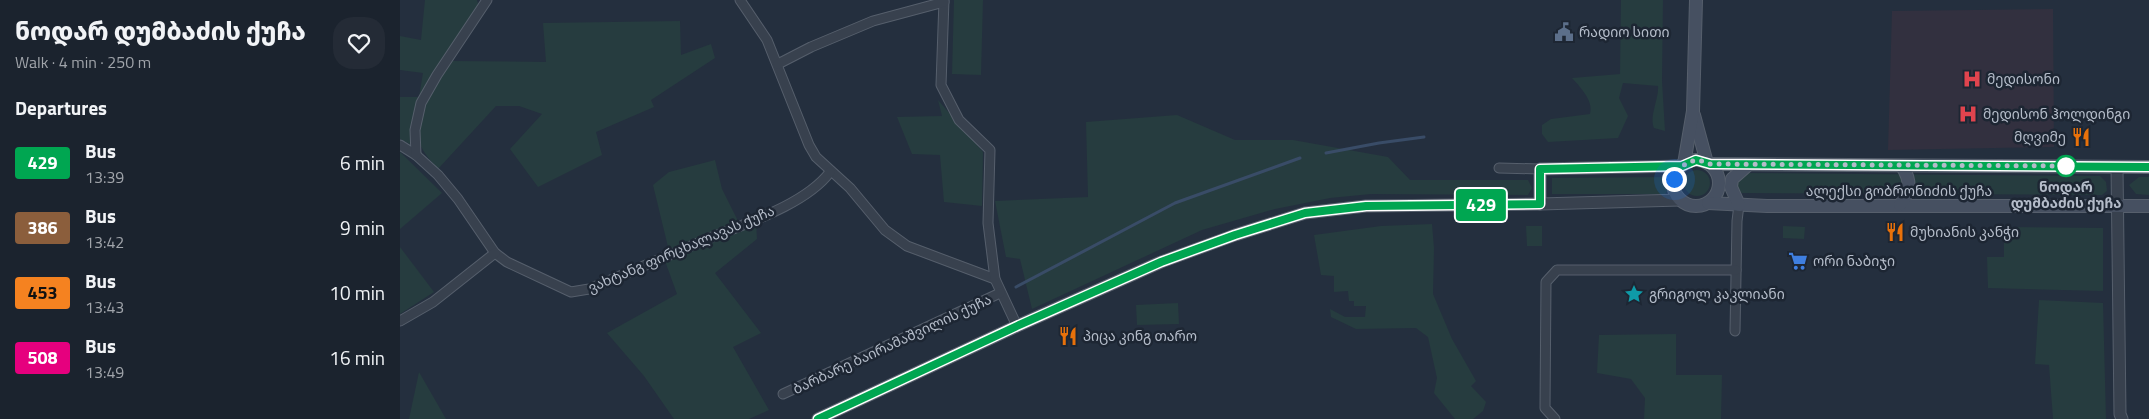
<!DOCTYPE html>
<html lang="en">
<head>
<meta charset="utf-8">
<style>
	:root { --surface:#1b232e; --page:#242b36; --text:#f1f3f6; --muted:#a0a4aa }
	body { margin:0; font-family:"Titillium Web","Noto Sans Georgian",sans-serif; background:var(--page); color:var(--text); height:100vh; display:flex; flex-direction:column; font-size:19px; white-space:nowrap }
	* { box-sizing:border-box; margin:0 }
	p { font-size:16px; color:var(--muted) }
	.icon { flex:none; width:28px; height:28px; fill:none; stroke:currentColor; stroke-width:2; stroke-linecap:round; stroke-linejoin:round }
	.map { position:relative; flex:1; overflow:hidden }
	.drawer { display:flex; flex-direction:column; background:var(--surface); width:400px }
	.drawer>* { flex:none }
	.badge { padding:0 10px; border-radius:4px; font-size:18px; line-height:32px }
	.you { position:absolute; width:25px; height:25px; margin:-12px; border:4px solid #fff; border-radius:50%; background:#1a73e8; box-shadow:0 0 0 8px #1a73e833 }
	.map>.badge { position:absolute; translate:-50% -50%; box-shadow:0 0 0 2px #fff }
	h2 { padding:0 15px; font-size:19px; line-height:45px }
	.round { display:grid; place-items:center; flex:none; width:52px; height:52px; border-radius:20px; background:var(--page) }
	.head { display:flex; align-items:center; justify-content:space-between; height:85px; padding:0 15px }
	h1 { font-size:24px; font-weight:800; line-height:38px }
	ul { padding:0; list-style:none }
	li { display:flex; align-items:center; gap:15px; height:65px; padding:0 15px }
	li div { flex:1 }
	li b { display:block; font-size:19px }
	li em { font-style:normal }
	li .badge { min-width:55px; font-weight:700; text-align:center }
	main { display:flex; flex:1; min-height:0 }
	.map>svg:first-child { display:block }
	.medical { fill:#32303f }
	.green { fill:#263c3f }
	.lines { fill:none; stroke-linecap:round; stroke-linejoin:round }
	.stream { stroke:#394c67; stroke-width:3 }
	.minor-casing { stroke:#565f6c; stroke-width:11 }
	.tertiary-casing { stroke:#565f6c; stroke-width:13 }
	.secondary-casing { stroke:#565f6c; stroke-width:14 }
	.minor { stroke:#38414e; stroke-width:9 }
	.tertiary { stroke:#38414e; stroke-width:11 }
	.secondary { stroke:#465061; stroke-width:12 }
	.line-casing { stroke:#fff; stroke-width:11 }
	.line { stroke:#00a651; stroke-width:8 }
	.walk { stroke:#b4bcc9; stroke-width:5; stroke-dasharray:0 9 }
	.stop-dot { fill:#fff; stroke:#00a651; stroke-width:2.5 }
	.labels { text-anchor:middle; stroke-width:5; stroke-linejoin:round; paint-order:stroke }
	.poi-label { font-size:14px; fill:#b4bcc9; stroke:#1d2633; text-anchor:start }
	.stop-label { font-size:14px; font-weight:bold; fill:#b4bcc9; stroke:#1d2633 }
	.street-label { font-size:14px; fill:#b4bcc9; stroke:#1d2633 }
</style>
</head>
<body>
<main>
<section class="drawer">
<div class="head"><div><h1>ნოდარ დუმბაძის ქუჩა</h1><p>Walk · 4 min · 250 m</p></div><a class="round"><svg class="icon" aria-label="heart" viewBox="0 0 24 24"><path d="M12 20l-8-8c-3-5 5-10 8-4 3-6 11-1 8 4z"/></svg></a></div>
<h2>Departures</h2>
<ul>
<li><span class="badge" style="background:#00a651;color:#fff">429</span><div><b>Bus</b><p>13:39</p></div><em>6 min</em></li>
<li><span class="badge" style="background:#8b5e3c;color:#fff">386</span><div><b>Bus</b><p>13:42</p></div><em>9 min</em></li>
<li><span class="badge" style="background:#f58220;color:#111">453</span><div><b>Bus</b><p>13:43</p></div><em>10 min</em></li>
<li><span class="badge" style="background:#e6007e;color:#fff">508</span><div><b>Bus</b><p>13:49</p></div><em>16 min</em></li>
</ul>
</section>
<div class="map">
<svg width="1749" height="419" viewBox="0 0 1749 419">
	<rect width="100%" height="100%" fill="#242f3e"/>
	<path class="medical" d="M1653,9L1654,147L1488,150L1492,11Z"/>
	<g class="green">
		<path d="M25,0H77L79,7L19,101L10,128V144L0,139V97H19L23,73L0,70V36L21,40Z"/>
		<path d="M554,0H583L581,75L552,74Z"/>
		<path d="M1221,0H1263L1262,81L1265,131L1254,128C1249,116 1259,99 1258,86L1223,83L1219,98L1228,116L1218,138L1148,142L1142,134V125L1151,119L1190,114C1194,101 1180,87 1172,78L1220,74Z"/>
		<path d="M280,21L281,55L311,44L315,58L251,100L254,107L196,132L202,155L138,187L110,149L142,114L119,106H96L38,169C31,161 23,153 20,143C11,114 35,83 51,61L146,62L143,23Z"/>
		<path d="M538,100L583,152L582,206L544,202L540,155L512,154L497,117L542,116Z"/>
		<path d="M777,115L835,140H893L988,157L1010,180H1128L1132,188L1128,195L971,194L930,198L875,209L802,230L632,309L620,259L606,257L595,201L688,197L686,122Z"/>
		<path d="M0,152L42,193L0,229Z"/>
		<path d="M315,160L322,189L338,221L269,251L253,185L269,172Z"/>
		<circle cx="1297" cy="183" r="13"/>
		<path d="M1342,173L1700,176L1706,182L1707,191L1702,195L1342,193L1336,189L1338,177Z"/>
		<path d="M1265,177L1269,182V188L1265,194H1152V178Z"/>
		<path d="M1739,177H1749V195L1736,194L1729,185Z"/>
		<path d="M356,222L357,239L315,273L361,333L333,347L369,410L349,419H274L244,376L207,333L277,294L265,261Z"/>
		<path d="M1032,224L1034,248L1033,294L1052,339L1076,381L1071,386L1086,402L1083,411L1073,419H1055L1034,393L1037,378L1028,337L1016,328L956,329L931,317L930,309L945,317H965L966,306H954V301H949L948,291L934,292V276L921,275L914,235L981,226Z"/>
		<path d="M1126,226H1142V246H1127Z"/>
		<path d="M1383,226L1405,227L1404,239L1383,238Z"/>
		<path d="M1594,227L1703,228V291L1588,288L1587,257H1604V237L1592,230Z"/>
		<path d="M0,247L34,292L0,314Z"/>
		<path d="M1639,300L1703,303L1706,419H1653L1649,365L1635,364Z"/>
		<path d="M778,303L779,324L737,325L736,305Z"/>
		<path d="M1276,334V375H1322L1321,419H1244L1245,398L1231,379L1197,373L1199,335Z"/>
		<path d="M19,372L46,419H9Z"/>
	</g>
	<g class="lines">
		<g class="stream">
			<path d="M926,153L979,143L1024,137"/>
			<path d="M616,287L775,203L900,158"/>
		</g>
		<g class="minor-casing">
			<g id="minor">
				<path d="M340,0L367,40L409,145L416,157L450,188L485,230L507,246L595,279"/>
				<path d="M544,0L541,85L559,120L590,150L588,223L595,279L617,326"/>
				<path d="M378,64L411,47L473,21L544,2"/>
				<path d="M0,145L16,155L38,175L58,199L95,253L107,262L171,292L189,289C230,272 270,255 310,238C347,223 406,204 430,172"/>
				<path d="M16,155L15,130L21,103L37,75L87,0"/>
				<path d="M1099,168L1140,169"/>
				<path d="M0,321L33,302L95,253"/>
				<path d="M1335,331L1337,221L1339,205"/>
				<path d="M383,394L600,293"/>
				<path d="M1155,419L1145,408L1146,282L1157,270H1336"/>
			</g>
		</g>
		<g class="tertiary-casing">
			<g id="tertiary">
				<path d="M1717,167L1720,414L1722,419"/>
				<path d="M1140,204V169L1282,166"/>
				<path d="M418,419L617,326L761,262L835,235L905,213L966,206L1140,204L1280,200"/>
			</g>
		</g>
		<g class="secondary-casing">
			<g id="secondary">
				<path d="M1294,115L1307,163"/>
				<circle cx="1296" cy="183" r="23"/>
				<path d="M1284,164L1293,111L1296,0"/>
				<path d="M1310,164L1749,167"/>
				<path d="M1308,203L1367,206H1749"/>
				<path d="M1339,205L1331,187L1332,179L1348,165"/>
				<path d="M1500,205C1510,191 1512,182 1502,166"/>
			</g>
		</g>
		<use href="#minor" class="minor"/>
		<use href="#tertiary" class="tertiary"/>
		<use href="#secondary" class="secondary"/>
	</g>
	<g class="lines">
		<g class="line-casing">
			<path id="line" d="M418,419L617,326L761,262L835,235L905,213L966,206L1140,204V169L1282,166L1296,160L1310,164L1749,167"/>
		</g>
		<use href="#line" class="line"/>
		<path class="walk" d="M1274,179C1280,163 1294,156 1310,164L1672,166H1666"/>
	</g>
	<defs>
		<g id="civic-bare" transform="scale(1.5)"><path d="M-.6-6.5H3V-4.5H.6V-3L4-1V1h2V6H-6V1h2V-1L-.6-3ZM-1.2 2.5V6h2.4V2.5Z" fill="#5c6f8a" stroke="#1d2633" stroke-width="2.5" paint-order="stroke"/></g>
		<g id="hospital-bare" transform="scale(1.5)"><path d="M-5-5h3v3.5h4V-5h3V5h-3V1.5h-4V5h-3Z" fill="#e0444e" stroke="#1d2633" stroke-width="2.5" paint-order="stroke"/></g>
		<g id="restaurant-bare" transform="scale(1.5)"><path d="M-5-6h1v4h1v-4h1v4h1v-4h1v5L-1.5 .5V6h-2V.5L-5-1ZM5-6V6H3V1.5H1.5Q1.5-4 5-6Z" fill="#e8710a" stroke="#1d2633" stroke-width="2.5" paint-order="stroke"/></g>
		<g id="supermarket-bare" transform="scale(1.5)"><path d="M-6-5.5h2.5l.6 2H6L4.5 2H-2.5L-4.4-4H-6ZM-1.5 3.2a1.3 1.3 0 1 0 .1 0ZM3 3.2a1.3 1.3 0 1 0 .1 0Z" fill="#3f7fe0" stroke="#1d2633" stroke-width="2.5" paint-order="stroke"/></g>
		<g id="sight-bare" transform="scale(1.5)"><path d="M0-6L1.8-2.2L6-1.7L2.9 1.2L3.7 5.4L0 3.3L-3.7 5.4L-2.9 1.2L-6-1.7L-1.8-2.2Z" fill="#0f9aa8" stroke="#1d2633" stroke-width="2.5" paint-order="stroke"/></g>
	</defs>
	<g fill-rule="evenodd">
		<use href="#civic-bare" x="1164" y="32"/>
		<use href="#hospital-bare" x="1572" y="79"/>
		<use href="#hospital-bare" x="1568" y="114"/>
		<use href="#restaurant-bare" x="1681" y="137"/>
		<use href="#restaurant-bare" x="1495" y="232"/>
		<use href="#supermarket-bare" x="1398" y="261"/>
		<use href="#sight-bare" x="1234" y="294"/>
		<use href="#restaurant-bare" x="668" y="336"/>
	</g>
	<circle class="stop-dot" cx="1666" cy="166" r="10"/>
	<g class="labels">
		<g class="poi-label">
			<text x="1179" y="37">რადიო სითი</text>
			<text x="1587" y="84">მედისონი</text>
			<text x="1583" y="119">მედისონ ჰოლდინგი</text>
			<text x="1666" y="142" text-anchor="end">მღვიმე</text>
			<text x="1510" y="237">მუხიანის კანჭი</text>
			<text x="1413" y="266">ორი ნაბიჯი</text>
			<text x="1249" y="299">გრიგოლ კაკლიანი</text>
			<text x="683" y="341">პიცა კინგ თარო</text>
		</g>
		<g class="stop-label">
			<text x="1666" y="192">ნოდარ<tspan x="1666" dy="16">დუმბაძის ქუჩა</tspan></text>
		</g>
		<g class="street-label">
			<text x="1499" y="196">ალექსი გობრონიძის ქუჩა</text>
			<text transform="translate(281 249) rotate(-23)" y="5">ვახტანგ ფირცხალავას ქუჩა</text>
			<text transform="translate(492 344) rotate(-25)" y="5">ბარბარე ბაირამაშვილის ქუჩა</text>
		</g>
	</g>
</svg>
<div class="you" style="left:1274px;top:179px"></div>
<b class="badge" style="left:1081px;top:205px;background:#00a651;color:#fff">429</b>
</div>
</main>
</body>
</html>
